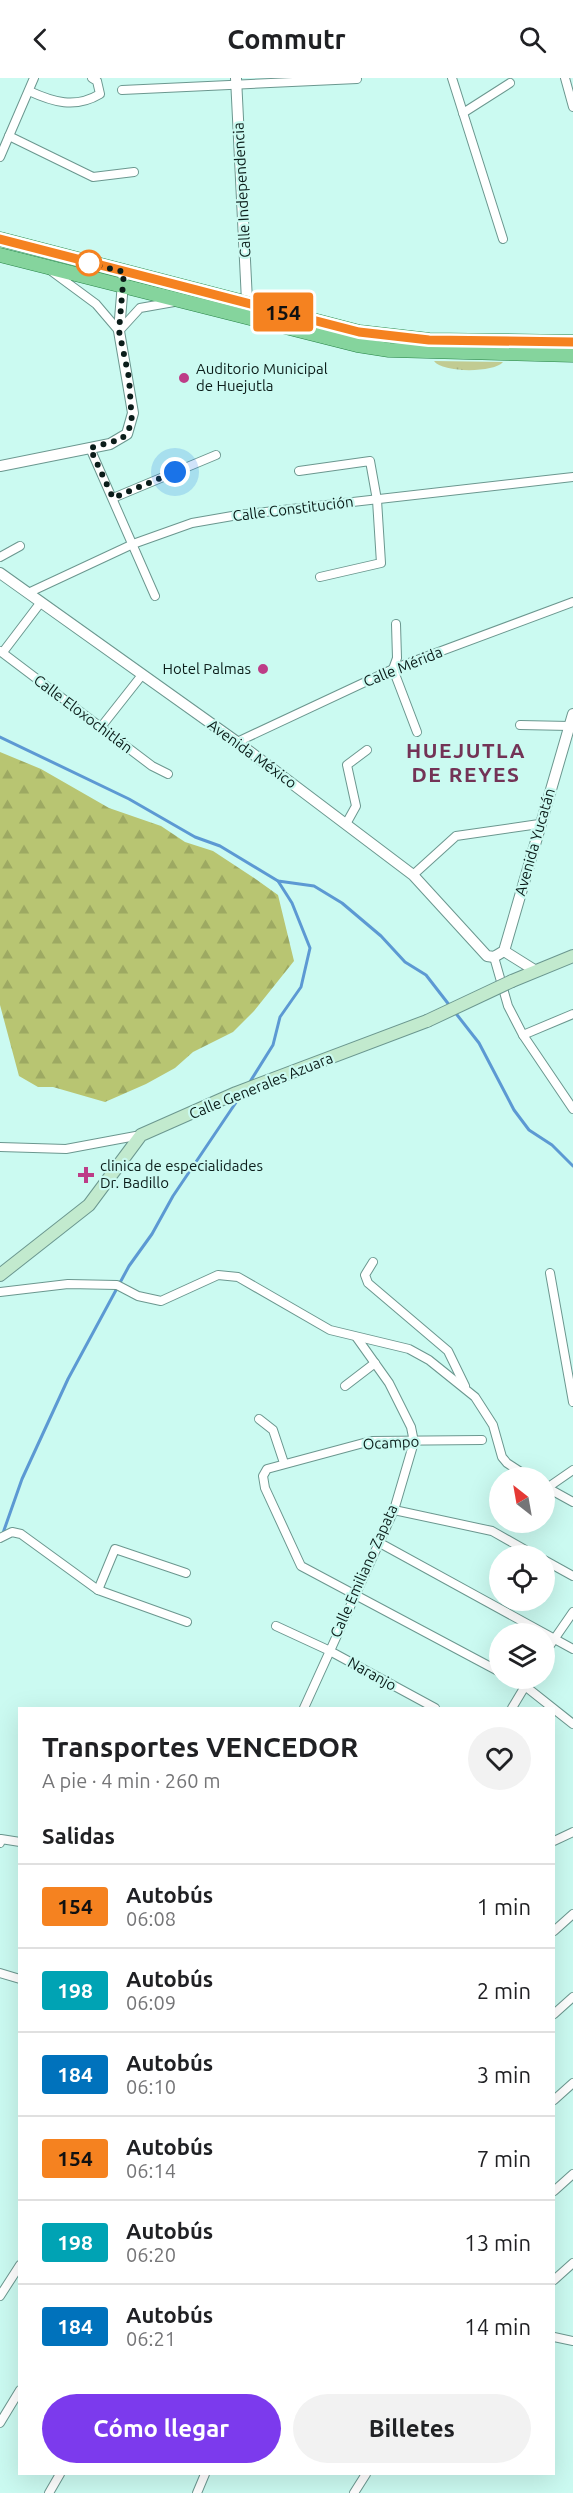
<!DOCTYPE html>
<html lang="es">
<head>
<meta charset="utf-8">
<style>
	:root { --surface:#fff; --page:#f2f2f2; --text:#202124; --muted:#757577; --line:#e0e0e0; --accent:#7c3aed }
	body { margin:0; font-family:Ubuntu,sans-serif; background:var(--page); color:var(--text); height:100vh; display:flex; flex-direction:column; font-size:22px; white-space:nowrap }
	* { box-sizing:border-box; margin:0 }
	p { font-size:20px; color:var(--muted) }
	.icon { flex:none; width:33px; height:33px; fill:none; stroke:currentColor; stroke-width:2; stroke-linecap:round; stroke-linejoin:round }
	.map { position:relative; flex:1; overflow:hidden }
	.sheet { position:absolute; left:18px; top:1629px; width:537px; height:768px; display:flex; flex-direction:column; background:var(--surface); border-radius:0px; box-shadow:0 6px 24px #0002 }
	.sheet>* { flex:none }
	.badge { padding:0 12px; border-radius:4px; font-size:21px; line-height:39px }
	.needle { width:39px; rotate:329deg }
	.fabs { position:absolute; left:489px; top:1389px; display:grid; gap:12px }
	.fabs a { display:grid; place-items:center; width:66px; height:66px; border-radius:50%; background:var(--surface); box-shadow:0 6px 24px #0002; font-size:30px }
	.you { position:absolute; width:30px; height:30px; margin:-15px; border:4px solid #fff; border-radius:50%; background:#1a73e8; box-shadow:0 0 0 9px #1a73e833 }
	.map>.badge { position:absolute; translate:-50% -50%; box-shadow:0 0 0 3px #fff }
	h2 { padding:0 24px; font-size:22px; line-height:54px }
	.round { display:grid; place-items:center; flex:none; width:63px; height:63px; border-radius:32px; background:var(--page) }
	.overview { display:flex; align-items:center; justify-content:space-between; height:102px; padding:0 24px }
	h1 { font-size:28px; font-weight:700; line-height:45px }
	.action { display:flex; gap:12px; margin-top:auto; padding:12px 24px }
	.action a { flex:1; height:69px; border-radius:36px; background:var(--accent); color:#fff; font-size:24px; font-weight:700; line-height:69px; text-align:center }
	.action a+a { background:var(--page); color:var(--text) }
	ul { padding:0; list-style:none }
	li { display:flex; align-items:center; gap:18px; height:84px; padding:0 24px; border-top:2px solid var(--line) }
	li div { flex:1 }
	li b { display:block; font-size:22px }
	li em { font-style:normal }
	li .badge { min-width:66px; font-weight:700; text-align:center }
	header { display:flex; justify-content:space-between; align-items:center; height:78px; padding:0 24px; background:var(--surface); font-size:27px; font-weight:700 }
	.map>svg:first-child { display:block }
	.grass { fill:url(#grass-tufts) }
	.forest { fill:url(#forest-firs) }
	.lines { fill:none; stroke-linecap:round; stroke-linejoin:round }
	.stream { stroke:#5c99d3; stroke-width:3 }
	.minor-casing { stroke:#6b978f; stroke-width:10 }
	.tertiary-casing { stroke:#6b978f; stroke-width:12 }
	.secondary-casing { stroke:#6b978f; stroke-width:14 }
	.primary-casing { stroke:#258245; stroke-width:15 }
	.minor { stroke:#fff; stroke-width:8 }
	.tertiary { stroke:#fff; stroke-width:10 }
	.secondary { stroke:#c2eace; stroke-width:12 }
	.primary { stroke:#85d49d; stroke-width:14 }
	.secondary-bridge-casing { stroke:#6b978f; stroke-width:14; stroke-linecap:butt }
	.secondary-bridge { stroke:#c2eace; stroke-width:12 }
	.line-casing { stroke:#fff; stroke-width:14 }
	.line { stroke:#f58220; stroke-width:9 }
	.walk { stroke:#0b1d1a; stroke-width:6; stroke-dasharray:0 10.8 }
	.stop-dot { fill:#fff; stroke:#f58220; stroke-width:3 }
	.poi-dot { fill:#bd3c87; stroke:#cbfaf1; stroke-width:2 }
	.labels { text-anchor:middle; stroke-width:4.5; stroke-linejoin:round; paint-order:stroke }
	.street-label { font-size:15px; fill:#0b1d1a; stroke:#cbfaf1 }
	.poi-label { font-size:15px; fill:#0b1d1a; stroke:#cbfaf1; text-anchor:start }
	.district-label { font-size:21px; font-weight:bold; letter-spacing:1.5px; fill:#733356; stroke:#cbfaf1 }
</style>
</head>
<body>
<header><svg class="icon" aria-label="back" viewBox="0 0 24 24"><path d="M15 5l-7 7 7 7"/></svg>Commutr<svg class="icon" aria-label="search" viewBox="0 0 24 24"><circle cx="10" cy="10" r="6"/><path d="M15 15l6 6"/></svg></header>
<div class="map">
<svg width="573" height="2415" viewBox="0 0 573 2415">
	<defs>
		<pattern id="grass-tufts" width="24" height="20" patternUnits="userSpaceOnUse" patternTransform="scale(1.5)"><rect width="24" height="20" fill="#c1cb92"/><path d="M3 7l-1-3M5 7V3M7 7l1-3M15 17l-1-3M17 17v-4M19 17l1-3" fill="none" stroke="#a4ae7d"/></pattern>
		<pattern id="forest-firs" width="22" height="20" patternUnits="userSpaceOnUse" patternTransform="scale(1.5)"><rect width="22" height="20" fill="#b8c572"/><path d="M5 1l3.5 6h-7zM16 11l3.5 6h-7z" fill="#9da962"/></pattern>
	</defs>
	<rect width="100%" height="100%" fill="#cbfaf1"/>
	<path class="grass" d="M434,283L503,284C494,295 442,295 434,283Z"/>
	<path class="forest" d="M0,674L41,691L109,730L161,748L185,764L213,773L257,802L278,817L294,883L254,933L233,954L193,974L175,990L146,1006L105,1024L53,1009H38L19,998L0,927Z"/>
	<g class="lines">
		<g class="stream">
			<path d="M0,659L129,721L195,759L220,768L278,803L314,808L342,825L381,858L405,884L426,897L450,928"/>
			<path d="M454,933L479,965L514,1032L529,1052L552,1067L573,1088"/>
			<path d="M248,1007L273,967L280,939L301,909L310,870L292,825L278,803"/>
			<path d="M3,1455L22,1401L68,1301L129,1188L152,1156L173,1118L241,1017"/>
		</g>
		<g class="minor-casing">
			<g id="minor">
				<path d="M452,0L503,161"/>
				<path d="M565,0L573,29"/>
				<path d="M122,12L357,1"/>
				<path d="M29,13C53,24 75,31 100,16L97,3L92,0"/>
				<path d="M463,35L510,5"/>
				<path d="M9,58L93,99L134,94"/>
				<path d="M0,79L34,0"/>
				<path d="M50,192L96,226L119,253L140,230L174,224"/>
				<path d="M90,370L155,518"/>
				<path d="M299,393L370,383L377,422L381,485L320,499"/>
				<path d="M113,420L216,377"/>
				<path d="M0,479L20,468"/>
				<path d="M28,515L133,466L192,445L238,437L573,399"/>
				<path d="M396,546L397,580L393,591L417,654"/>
				<path d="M0,573L152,688L168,696"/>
				<path d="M3,574L41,524"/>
				<path d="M520,647L570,648"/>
				<path d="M101,649L142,597"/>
				<path d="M237,664L393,591L573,524"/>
				<path d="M346,746L356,728L347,687L367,672"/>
				<path d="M413,797L456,758L539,746"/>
				<path d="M494,879L508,928L523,957L573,1031"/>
				<path d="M523,957L573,936"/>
				<path d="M0,1069L66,1071L141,1057"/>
				<path d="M373,1184L365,1197L368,1205L448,1273L465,1308"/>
				<path d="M550,1195L573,1324"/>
				<path d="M0,1214L68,1206L117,1207L138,1218L161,1223L218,1197L238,1199L330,1252L409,1271L429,1282L475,1319L493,1347L502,1379L507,1385L530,1400"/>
				<path d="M345,1308L375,1285"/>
				<path d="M259,1341L273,1352L284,1385"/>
				<path d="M482,1362L371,1363L267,1391L263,1398L265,1410L301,1488L500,1594"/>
				<path d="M544,1408L573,1424"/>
				<path d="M547,1410L573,1392"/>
				<path d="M394,1432L492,1453L536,1478"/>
				<path d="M0,1460L12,1454L21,1456L98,1512L187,1544"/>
				<path d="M378,1464L573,1571"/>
				<path d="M544,1482L573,1498"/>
				<path d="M98,1512L115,1471L186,1495"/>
				<path d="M276,1548L328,1572L435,1630"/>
				<path d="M544,1576L573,1534"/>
				<path d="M511,1600L525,1608L573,1646"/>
				<path d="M304,1630L394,1432L414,1364L411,1349L389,1305L357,1260"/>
				<path d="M512,1630L530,1600"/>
				<path d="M554,1763L573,1754"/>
				<path d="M0,1765L1,1761L20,1764"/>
				<path d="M554,1853L573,1836"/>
				<path d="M0,1895L20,1901"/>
				<path d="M554,1936L573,1919"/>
				<path d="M554,2022L573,2005"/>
				<path d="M554,2113L573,2096"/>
				<path d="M554,2202L573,2185"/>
				<path d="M0,2218L20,2187"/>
				<path d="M554,2259L573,2263"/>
				<path d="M0,2345L20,2312"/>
				<path d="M49,2415L60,2396"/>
				<path d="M197,2415L205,2396"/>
				<path d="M354,2415L366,2396"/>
			</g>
		</g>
		<g class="tertiary-casing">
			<g id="tertiary">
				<path d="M236,0L247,223"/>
				<path d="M0,388L110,366L127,356L133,335L119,253L124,193"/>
				<path d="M0,495L237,664L413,797L487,878L494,879L504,873L573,636"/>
				<path d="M504,873L536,893"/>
			</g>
		</g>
		<g class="secondary-casing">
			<g id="secondary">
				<path d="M512,903L573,878"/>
				<path d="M0,1197L89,1127L141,1057L236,1015L427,943"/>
			</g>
		</g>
		<g class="primary-casing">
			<g id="primary">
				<path d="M0,161L359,254L429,262L573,264"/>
				<path d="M0,177L357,267L389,272L573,277"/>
			</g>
		</g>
		<use href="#minor" class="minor"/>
		<use href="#tertiary" class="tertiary"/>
		<use href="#secondary" class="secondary"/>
		<use href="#primary" class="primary"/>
		<g class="secondary-bridge-casing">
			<path id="secondary-bridge" d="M427,943L512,903"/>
		</g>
		<use href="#secondary-bridge" class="secondary-bridge"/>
	</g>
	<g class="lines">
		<g class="line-casing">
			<path id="line" d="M0,161L359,254L429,262L573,264"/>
		</g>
		<use href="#line" class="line"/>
		<path class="walk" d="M89,185L124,194L119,253L129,300L132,346L122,361L90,370L113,420L175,394"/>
	</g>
	<circle class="stop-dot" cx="89" cy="185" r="12"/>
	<g class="poi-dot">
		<circle cx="184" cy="300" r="6"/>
		<circle cx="263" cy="591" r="6"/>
		<path d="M83 1088h6v6h6v6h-6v6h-6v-6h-6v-6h6z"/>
	</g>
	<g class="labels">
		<g class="street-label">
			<text transform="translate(242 112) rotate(-93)" y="5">Calle Independencia</text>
			<text transform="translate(293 431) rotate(-7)" y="5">Calle Constitución</text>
			<text transform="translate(403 589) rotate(-22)" y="5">Calle Mérida</text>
			<text transform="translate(83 636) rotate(37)" y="5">Calle Eloxochitlán</text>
			<text transform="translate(252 676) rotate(36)" y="5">Avenida México</text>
			<text transform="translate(535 764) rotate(-74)" y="5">Avenida Yucatán</text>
			<text transform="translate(261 1008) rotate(-22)" y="5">Calle Generales Azuara</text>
			<text transform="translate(391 1365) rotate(-3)" y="5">Ocampo</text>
			<text transform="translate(364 1493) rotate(-66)" y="5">Calle Emiliano Zapata</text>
			<text transform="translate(372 1596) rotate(29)" y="5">Naranjo</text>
		</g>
		<g class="poi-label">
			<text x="196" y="296">Auditorio Municipal<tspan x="196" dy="17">de Huejutla</tspan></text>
			<text x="251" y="596" text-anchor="end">Hotel Palmas</text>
			<text x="100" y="1093">clinica de especialidades<tspan x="100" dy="17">Dr. Badillo</tspan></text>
		</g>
		<g class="district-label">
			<text x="466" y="680">HUEJUTLA<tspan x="466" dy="24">DE REYES</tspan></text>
		</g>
	</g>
</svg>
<div class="fabs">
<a><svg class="needle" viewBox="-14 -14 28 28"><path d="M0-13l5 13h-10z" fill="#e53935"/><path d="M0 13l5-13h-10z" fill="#757577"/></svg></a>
<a><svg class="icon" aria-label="locate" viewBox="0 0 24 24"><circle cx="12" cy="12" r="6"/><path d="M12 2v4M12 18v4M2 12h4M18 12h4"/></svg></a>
<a><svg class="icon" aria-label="layers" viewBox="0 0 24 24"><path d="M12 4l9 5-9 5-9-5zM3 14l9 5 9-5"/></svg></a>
</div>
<div class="you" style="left:175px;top:394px"></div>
<b class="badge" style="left:283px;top:234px;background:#f58220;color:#111">154</b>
<section class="sheet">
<div class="overview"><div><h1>Transportes VENCEDOR</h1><p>A pie · 4 min · 260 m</p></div><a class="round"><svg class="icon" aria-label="heart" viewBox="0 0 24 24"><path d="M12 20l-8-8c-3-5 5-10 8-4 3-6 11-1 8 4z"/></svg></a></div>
<h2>Salidas</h2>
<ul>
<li><span class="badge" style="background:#f58220;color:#111">154</span><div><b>Autobús</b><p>06:08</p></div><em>1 min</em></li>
<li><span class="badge" style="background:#00a3b4;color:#fff">198</span><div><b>Autobús</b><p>06:09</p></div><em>2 min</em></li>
<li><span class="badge" style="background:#0072bc;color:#fff">184</span><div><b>Autobús</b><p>06:10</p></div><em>3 min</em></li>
<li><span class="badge" style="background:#f58220;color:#111">154</span><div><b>Autobús</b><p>06:14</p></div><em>7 min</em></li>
<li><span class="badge" style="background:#00a3b4;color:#fff">198</span><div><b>Autobús</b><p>06:20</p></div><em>13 min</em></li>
<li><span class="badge" style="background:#0072bc;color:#fff">184</span><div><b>Autobús</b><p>06:21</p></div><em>14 min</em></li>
</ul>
<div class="action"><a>Cómo llegar</a><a>Billetes</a></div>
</section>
</div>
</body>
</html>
